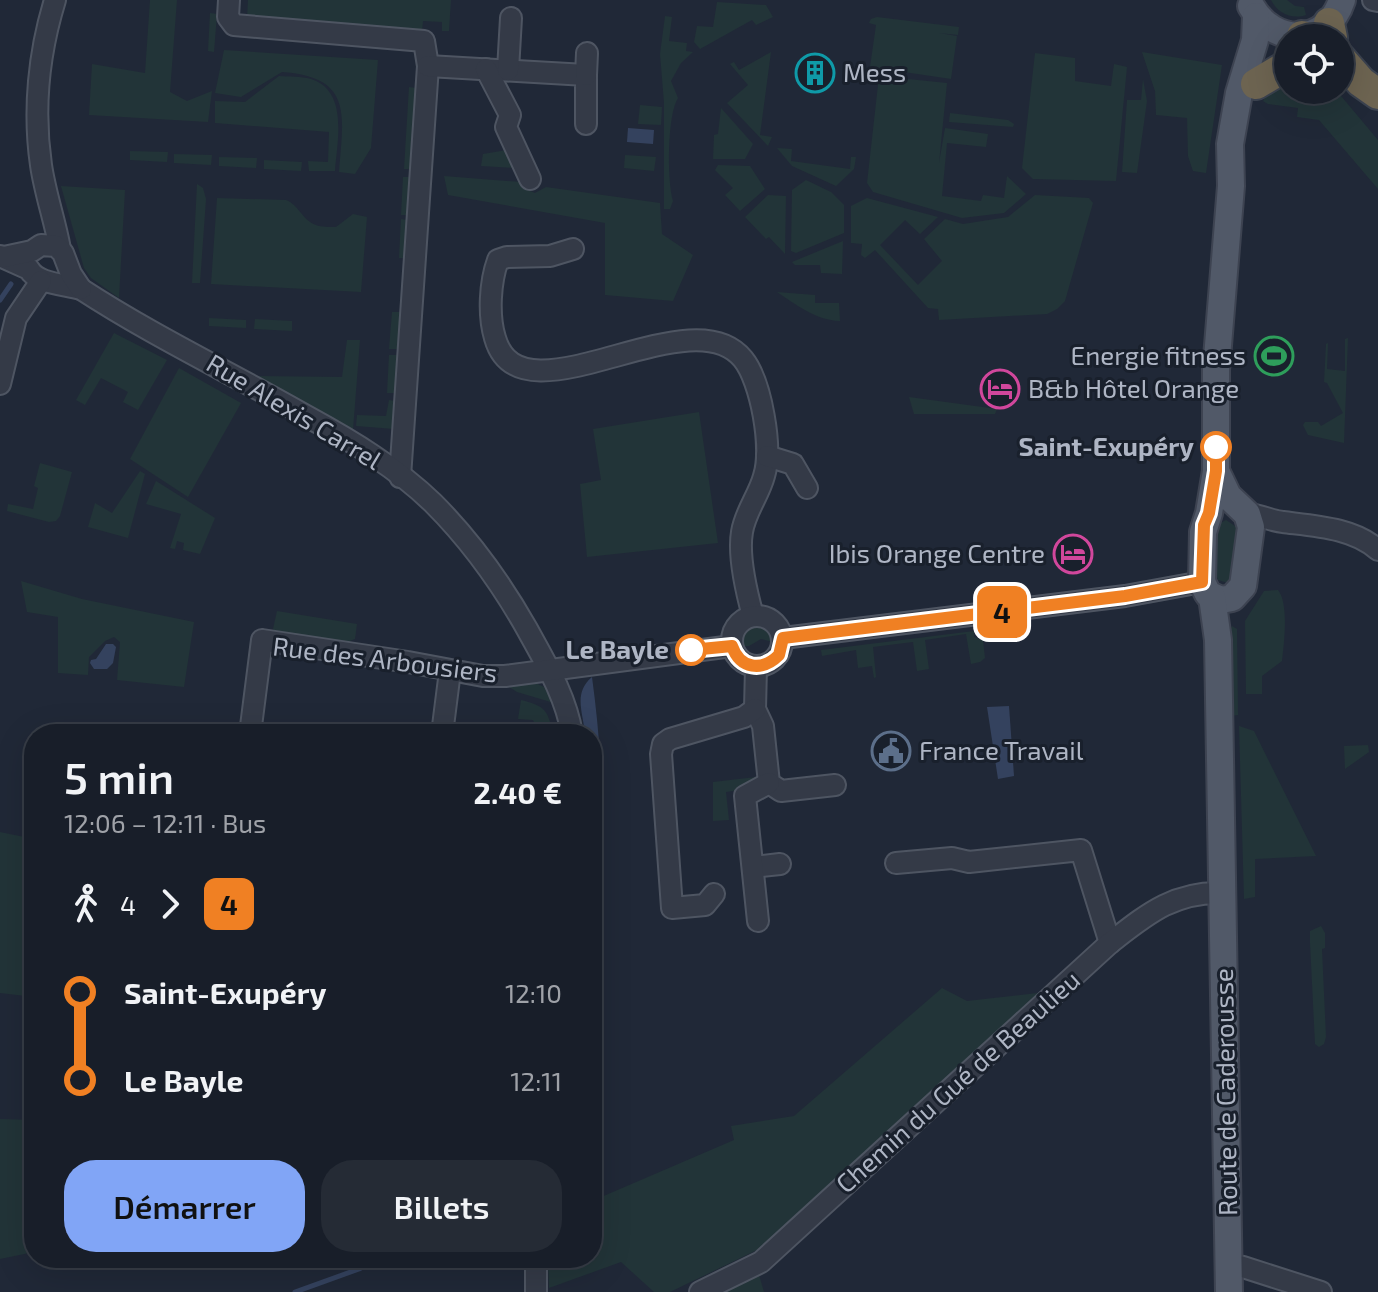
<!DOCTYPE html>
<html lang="fr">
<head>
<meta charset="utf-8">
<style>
	:root { --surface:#181e29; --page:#252b35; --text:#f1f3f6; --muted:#9fa2a8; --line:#363c46; --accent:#81a5f6 }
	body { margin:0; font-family:"Exo 2",sans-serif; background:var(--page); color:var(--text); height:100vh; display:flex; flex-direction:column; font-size:30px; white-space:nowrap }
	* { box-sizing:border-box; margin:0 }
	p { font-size:26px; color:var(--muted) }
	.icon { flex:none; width:44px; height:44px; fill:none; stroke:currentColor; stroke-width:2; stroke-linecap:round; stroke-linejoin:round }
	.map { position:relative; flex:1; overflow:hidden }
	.details { position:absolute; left:24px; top:724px; width:578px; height:544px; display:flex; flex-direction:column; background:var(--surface); border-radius:32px; box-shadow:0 8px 32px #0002,0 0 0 2px var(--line) }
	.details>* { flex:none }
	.badge { padding:0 16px; border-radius:12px; font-size:28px; line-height:52px }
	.controls { position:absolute; left:1274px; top:24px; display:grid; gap:16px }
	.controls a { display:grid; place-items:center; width:80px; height:80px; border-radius:50%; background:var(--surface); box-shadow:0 8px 32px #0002,0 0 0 2px var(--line); font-size:40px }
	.map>.badge { position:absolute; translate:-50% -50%; box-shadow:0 0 0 4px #fff }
	.legs { display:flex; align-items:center; gap:12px; height:88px; padding:0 40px; font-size:26px }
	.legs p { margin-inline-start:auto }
	.summary { display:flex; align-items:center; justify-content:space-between; height:136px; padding:0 40px }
	h1 { font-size:44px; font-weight:600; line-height:60px }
	.button { display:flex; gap:16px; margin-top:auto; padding:16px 40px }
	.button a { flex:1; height:92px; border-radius:32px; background:var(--accent); color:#111; font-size:32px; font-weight:600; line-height:92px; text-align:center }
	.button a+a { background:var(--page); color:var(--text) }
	ul { padding:0 40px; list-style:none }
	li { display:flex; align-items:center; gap:28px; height:88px; font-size:30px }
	li i { display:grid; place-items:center; width:12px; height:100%; margin:0 10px; background:currentColor }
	li i::after { content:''; width:20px; height:20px; margin:-10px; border:6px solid; border-radius:50%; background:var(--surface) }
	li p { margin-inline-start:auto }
	li:first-child i { background:linear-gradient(#0000 50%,currentColor 0) }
	li:last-child i { background:linear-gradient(currentColor 50%,#0000 0) }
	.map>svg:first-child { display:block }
	.green { fill:#223438 }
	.water { fill:#34425e }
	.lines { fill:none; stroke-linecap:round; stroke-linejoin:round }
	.stream { stroke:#34425e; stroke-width:5 }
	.minor-casing { stroke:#4e5562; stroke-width:24 }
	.major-casing { stroke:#3d4351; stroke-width:30 }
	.highway-casing { stroke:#3b424f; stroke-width:34 }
	.minor { stroke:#343a47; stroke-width:20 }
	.major { stroke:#515968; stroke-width:26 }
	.highway { stroke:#6d6451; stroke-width:30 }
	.line-1-casing { stroke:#fff; stroke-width:18 }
	.line-1 { stroke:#f08023; stroke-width:12 }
	.stop-1-dot { fill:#fff; stroke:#f08023; stroke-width:4 }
	.labels { text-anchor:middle; stroke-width:6; stroke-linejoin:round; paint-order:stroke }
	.poi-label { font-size:26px; fill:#aeb5c4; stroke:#19202c; text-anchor:start }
	.street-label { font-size:26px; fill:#aeb5c4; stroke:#19202c }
	.stop-label { font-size:26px; font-weight:bold; fill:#aeb5c4; stroke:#19202c; text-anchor:end }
</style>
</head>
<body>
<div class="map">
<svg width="1378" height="1292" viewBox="0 0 1378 1292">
	<rect width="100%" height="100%" fill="#202837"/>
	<g class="green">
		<path d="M150,0H177L170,92L187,101L212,91L208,122L89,115L92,64L145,73Z"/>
		<path d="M248,0H451L449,31H442V22L423,21L422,31L247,20Z"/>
		<path d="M1271,0H1287L1295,6L1304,7L1306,15C1292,20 1277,13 1271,0Z"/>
		<path d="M717,2L766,5L773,17L756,25L752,20L700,49L694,42L697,26L713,27Z"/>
		<path d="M210,13L217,14L214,52L208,51Z"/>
		<path d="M665,16L672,17L669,41L687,43L686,51L693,52L681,63L671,81L678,98C667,115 667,181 673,201L670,209H664V103L660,54Z"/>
		<path d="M877,17L959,27L958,35L939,33L957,36L951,79L870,67L876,25L869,23L871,19Z"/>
		<path d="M224,50L378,60L371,148L355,174L339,172C343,116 354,77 282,72L241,97L215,93Z"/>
		<path d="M771,52L760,135L772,137L768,146L727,103L748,85L730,64L734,62L739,70Z"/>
		<path d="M1142,52L1222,65L1206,173L1193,171L1188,156L1187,118L1156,115L1155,91Z"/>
		<path d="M1035,53L1075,58V81L1111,86L1114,64L1127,67L1116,181L1033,179L1022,168Z"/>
		<path d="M1288,73V90H1336L1378,140V189L1319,120L1297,117L1298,108L1268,104L1263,101L1270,88Z"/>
		<path d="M279,76C289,77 301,76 311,79C349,91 337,142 335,171H309L308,161L328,162L329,132L215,123V101L245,102Z"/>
		<path d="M879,76L947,83L939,163L945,128L988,134L986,147L947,143L942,196L981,201L983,195L1004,198L1007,176L1026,194L1004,213L962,218L873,192L867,183Z"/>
		<path d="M1143,79L1147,101L1137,173L1122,172L1127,100H1141Z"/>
		<path d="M409,87L416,88L410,169H404Z"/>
		<path d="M640,105L662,107L661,125L638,124Z"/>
		<path d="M721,108L753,144L745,159H713L714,135L718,134Z"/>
		<path d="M950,113L1008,120L1014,124L1013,127L949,122Z"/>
		<path d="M777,148L792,149L791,161L850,169L851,157H856L854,169L836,186L792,166Z"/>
		<path d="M507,150L516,168L481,166L483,154Z"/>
		<path d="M130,151L168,152L167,162L130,160Z"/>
		<path d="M174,154L212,155L211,165L174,163Z"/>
		<path d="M625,155L656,157L654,171L624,168Z"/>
		<path d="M219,157L257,158L256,168L219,166Z"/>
		<path d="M264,160L302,162L301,171L264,169Z"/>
		<path d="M718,165L750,166L765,189L740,211L725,195L733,188L715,170Z"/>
		<path d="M444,176L521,182L525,189L535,193L546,187L660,203L662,234L693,255L673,301L605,295V223L448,195Z"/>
		<path d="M403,177H410L408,215H401Z"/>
		<path d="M806,180L831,192L844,205V233L796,253L791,251L792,190Z"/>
		<path d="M197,184L203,188L206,199L200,283H192Z"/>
		<path d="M61,186L125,190L119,298L91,278L84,268Z"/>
		<path d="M768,195L786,196L785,254L769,237L766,239L745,217Z"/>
		<path d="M1035,195L1089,198L1093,203L1065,301L1057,309L1047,314L939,320L938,309L928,308L875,250L865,258L861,255L862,244L851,243V206L867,198L938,217L920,234L905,220L880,245L918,285L942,261L924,239L945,219L963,224L1008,217Z"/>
		<path d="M217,198L286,200C299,205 302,220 316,225C321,227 330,227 336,227L353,214L367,217L361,292L211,284Z"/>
		<path d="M401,219L407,220L406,258H399Z"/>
		<path d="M843,241L842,274L821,273L820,265H795L792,262Z"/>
		<path d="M777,292L815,295V303H839L840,321C815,320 797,305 777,292Z"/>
		<path d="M392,312H400L398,349H389Z"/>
		<path d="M209,318L246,320V328L209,326Z"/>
		<path d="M255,319L292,321V331L254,329Z"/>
		<path d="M114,333L167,360L138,410L123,402L128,392L101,378L85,405L76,400Z"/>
		<path d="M1348,338L1344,443L1308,435L1303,425L1305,422H1318L1321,426L1343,413L1327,383L1324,382L1326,344L1328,343L1327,369L1345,371V339Z"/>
		<path d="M347,340H360L353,430L256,376L342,377Z"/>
		<path d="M389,355H398L395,393H387Z"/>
		<path d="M179,368L241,403L188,497L130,459Z"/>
		<path d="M909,397L997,409L995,414H914Z"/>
		<path d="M389,400L395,401L394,429L356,426L357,415L386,416Z"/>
		<path d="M699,412L718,543L587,557L580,484L601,480L593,429Z"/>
		<path d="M40,463L72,472L60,516L56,521L49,522L7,511L8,504L33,509L38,488L34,486Z"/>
		<path d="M140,471L145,474L128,538L88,527L95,503L112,513Z"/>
		<path d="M156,481L215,518L200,554L183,550L184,543L177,541L175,549L170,548L181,514L146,504Z"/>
		<path d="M1226,520L1238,528L1231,580L1228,583L1218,580L1216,574V532L1217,525Z"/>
		<path d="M21,581L82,599L194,622L184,687L117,680L120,642L114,637L105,641L89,657L88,675L58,673V617L27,612Z"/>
		<path d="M1278,590C1289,603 1284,644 1282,661L1262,676V694H1246L1245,621L1264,591Z"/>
		<path d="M277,611L357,624L355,639L347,642L275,631L273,629Z"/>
		<path d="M754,624L765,626L773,642L761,639L749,646H741L743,631Z"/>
		<path d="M1232,626L1237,629L1238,715L1228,716L1229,634Z"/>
		<path d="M974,631V637L983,640L985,658L980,662L971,664L966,634L925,640L929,669L917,671L913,642L873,647L876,677L874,678L872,666L858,668L856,650L822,656L821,650Z"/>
		<path d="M531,681L544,687L554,703L517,692L506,685Z"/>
		<path d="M521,700C545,706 548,710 553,734H534L538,730L533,720L518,719Z"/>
		<path d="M1239,726L1254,731L1316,856L1255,859V897L1244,899Z"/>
		<path d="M1368,745L1369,752L1345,769L1344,746Z"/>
		<path d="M756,777L754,783L739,790L726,792L729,820L713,821V782Z"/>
		<path d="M0,832L34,839V997L0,993Z"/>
		<path d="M1321,926L1325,933V948L1322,949L1326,1037L1324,1044L1319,1047L1315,1044L1310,943V931Z"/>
		<path d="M942,988L967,1001L1046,992L757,1250L670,1292H654L621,1262L549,1288L548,1258H592V1201L734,1140L731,1126L794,1116Z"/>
		<path d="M0,1119L34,1120V1252L0,1259Z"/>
		<path d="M759,1275L764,1292H724Z"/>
	</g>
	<g class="water">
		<path d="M628,128L654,130L653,144L627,142Z"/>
		<path d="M106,644H113L116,647L113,663L107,669H94L90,663L91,660L96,659Z"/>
		<path d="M592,677C604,765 607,857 592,946V734H585C583,712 573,693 592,677Z"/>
		<path d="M1009,706L1014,776L998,779L987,707Z"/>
	</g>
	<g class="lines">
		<g class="stream">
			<path d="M0,300L11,284"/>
			<path d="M295,1292L359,1269L379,1258"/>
		</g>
		<g class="minor-casing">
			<g id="minor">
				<path d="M55,0C39,52 33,110 41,165C45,193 55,221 60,249"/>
				<path d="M229,0L228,17L234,25L424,41L428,66L400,477"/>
				<path d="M1373,0L1378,1"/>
				<path d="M428,66L586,75V124"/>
				<path d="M486,69L510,115L506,127L530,179"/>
				<path d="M508,70L511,18"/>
				<path d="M586,75L587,53"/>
				<path d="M573,249L550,256L507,257L498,260C490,282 488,315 495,338C521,429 690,293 743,359C761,381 773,448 764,476C759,495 745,512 742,532C738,555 747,594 753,616"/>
				<path d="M0,256L29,269C37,284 64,284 81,289C153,336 233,374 308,417C352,441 397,468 433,503C470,540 501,583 527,629C545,662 566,696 572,734"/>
				<path d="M4,257L32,251L41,245L56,246L63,253L71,274L81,289"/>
				<path d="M0,384L16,318L41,281"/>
				<path d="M767,456L793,464L807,488"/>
				<path d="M1247,514C1262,515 1271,521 1283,522C1315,526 1354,528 1378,550"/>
				<circle cx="757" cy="641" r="25"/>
				<path d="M783,638L1125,596L1202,582"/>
				<path d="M756,667L755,709L763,726L769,783L781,791L835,785"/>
				<path d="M250,734L262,640L408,662L483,676H505L732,646"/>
				<path d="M442,734L450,671"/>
				<path d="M896,863L952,858L969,862L1081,850L1110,943"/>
				<path d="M753,867L780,864"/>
				<path d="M714,894L705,905L672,908L661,754L663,744L670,739L744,717L755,709"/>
				<path d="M758,921L745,796L769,783"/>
				<path d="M536,1258V1292"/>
				<path d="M1228,1265L1243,1267L1321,1292"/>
				<path d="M700,1292L761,1262L1110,943C1146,915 1174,891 1223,893"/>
			</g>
		</g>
		<g class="major-casing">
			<g id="major">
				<path d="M1251,6C1274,47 1327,46 1342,0"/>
				<path d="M1216,471L1228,496L1247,514L1251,527L1243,586L1232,598L1221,600L1208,594L1202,582L1203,532L1209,513L1216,471V370L1231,186L1230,144L1239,93L1255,40L1256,16"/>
				<path d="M1212,597L1218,640L1229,1292"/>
			</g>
		</g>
		<g class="highway-casing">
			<g id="highway">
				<path d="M1329,23L1332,38"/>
				<path d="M1302,36L1303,38"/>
				<path d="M1340,58L1361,82L1378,94"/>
				<path d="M1256,84L1288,65"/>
			</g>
		</g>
		<use href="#minor" class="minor"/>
		<use href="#major" class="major"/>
		<use href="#highway" class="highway"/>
	</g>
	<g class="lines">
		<g class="line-1-casing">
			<path id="line-1" d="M691,650L732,646C740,669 762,672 779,655L783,638L1125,596L1202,582L1204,525L1209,513L1216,471V447"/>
		</g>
		<use href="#line-1" class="line-1"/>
	</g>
	<defs>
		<g id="building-ring" transform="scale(2)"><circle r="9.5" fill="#19202c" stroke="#0f9aa8" stroke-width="1.5"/><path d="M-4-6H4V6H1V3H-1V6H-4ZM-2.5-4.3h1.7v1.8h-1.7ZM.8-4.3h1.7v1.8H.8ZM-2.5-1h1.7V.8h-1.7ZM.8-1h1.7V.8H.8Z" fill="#0f9aa8"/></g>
		<g id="stadium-ring" transform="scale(2)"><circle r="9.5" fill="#19202c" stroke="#2e9e5b" stroke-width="1.5"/><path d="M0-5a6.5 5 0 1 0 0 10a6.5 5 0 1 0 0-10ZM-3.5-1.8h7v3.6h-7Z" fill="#2e9e5b"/></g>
		<g id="hotel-ring" transform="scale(2)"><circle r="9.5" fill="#19202c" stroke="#d1479c" stroke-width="1.5"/><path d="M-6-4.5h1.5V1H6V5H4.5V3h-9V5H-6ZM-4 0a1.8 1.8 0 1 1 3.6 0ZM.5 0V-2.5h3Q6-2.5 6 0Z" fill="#d1479c"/></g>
		<g id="civic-ring" transform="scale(2)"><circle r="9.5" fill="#19202c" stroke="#5c6f8a" stroke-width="1.5"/><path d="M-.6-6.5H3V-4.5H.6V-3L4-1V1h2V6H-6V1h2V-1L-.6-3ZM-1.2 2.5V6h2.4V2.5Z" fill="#5c6f8a"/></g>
	</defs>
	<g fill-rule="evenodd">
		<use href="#building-ring" x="815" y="73"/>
		<use href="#stadium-ring" x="1274" y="356"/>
		<use href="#hotel-ring" x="1000" y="389"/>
		<use href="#hotel-ring" x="1073" y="554"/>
		<use href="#civic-ring" x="891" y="751"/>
	</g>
	<g class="stop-1-dot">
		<circle cx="1216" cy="447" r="14"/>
		<circle cx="691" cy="650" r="14"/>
	</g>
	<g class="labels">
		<g class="poi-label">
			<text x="843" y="82">Mess</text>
			<text x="1246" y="365" text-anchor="end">Energie fitness</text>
			<text x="1028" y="398">B&amp;b Hôtel Orange</text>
			<text x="1045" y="563" text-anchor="end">Ibis Orange Centre</text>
			<text x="919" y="760">France Travail</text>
		</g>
		<g class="street-label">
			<text transform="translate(294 412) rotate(31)" y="9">Rue Alexis Carrel</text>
			<text transform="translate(385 660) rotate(7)" y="9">Rue des Arbousiers</text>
			<text transform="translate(958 1082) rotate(-42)" y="9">Chemin du Gué de Beaulieu</text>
			<text transform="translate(1226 1092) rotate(-91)" y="9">Route de Caderousse</text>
		</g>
		<g class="stop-label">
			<text x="1194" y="456">Saint-Exupéry</text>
			<text x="669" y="659">Le Bayle</text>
		</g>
	</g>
</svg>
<div class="controls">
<a><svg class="icon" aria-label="locate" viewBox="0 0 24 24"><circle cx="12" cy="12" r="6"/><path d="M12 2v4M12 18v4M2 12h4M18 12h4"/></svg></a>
</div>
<b class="badge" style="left:1002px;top:612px;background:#f08023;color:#111">4</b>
<section class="details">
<div class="summary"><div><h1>5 min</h1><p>12:06 – 12:11 · Bus</p></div><b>2.40 €</b></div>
<div class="legs"><svg class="icon" aria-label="walk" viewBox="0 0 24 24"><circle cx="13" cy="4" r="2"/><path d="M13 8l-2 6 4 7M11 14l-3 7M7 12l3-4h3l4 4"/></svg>4<svg class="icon" aria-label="forward" viewBox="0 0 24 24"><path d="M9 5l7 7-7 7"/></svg><b class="badge" style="background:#f08023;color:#111">4</b></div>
<ul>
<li><i style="color:#f08023"></i><b>Saint-Exupéry</b><p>12:10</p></li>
<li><i style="color:#f08023"></i><b>Le Bayle</b><p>12:11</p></li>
</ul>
<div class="button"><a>Démarrer</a><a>Billets</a></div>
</section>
</div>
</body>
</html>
